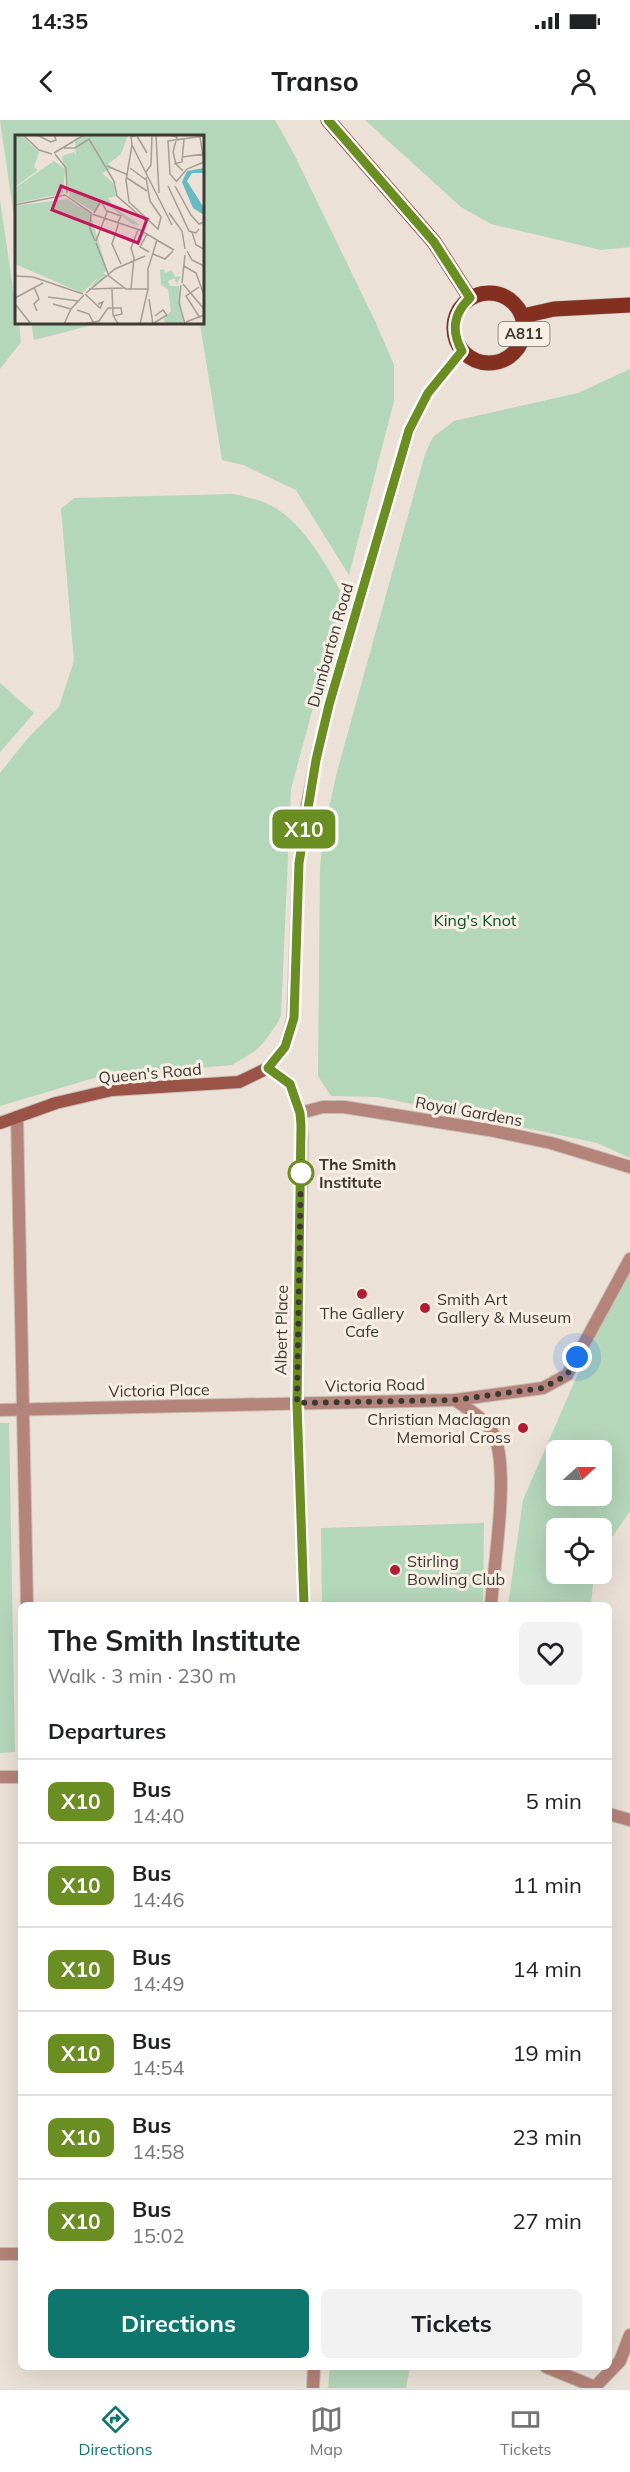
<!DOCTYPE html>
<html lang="en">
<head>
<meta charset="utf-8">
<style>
	:root { --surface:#fff; --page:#f2f2f2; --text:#202124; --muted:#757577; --line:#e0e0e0; --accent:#0f766e }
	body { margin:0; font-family:Mulish,sans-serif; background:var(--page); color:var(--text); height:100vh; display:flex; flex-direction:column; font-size:22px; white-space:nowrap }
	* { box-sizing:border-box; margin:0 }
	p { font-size:20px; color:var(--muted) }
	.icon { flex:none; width:33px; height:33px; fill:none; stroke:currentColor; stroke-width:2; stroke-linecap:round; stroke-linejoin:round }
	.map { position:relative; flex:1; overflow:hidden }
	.drawer { position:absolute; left:18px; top:1482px; width:594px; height:768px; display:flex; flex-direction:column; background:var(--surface); border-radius:9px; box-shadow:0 6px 24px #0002 }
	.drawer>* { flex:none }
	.badge { padding:0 12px; border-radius:9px; font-size:21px; line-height:39px }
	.needle { width:39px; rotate:69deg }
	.buttons { position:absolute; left:546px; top:1320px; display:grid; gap:12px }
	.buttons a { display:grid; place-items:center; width:66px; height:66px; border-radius:9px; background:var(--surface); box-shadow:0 6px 24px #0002; font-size:30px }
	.you { position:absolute; width:30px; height:30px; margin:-15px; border:4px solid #fff; border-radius:50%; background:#1a73e8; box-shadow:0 0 0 9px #1a73e833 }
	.map>.badge { position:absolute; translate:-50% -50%; box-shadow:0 0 0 3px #fff }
	h2 { padding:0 30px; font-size:22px; line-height:54px }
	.round { display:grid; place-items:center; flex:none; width:63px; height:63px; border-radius:9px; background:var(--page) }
	.overview { display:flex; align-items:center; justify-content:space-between; height:102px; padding:0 30px }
	h1 { font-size:28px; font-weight:700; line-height:45px }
	.button { display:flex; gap:12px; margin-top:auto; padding:12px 30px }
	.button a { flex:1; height:69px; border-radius:9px; background:var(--accent); color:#fff; font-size:24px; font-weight:700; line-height:69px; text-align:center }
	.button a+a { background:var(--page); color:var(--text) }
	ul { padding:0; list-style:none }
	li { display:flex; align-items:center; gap:18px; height:84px; padding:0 30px; border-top:2px solid var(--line) }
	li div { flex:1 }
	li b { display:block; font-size:22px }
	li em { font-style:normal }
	li .badge { min-width:66px; font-weight:700; text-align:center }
	.status { display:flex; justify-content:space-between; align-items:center; height:42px; padding:0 30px; background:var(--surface); direction:ltr }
	.status svg { height:16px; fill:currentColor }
	header { display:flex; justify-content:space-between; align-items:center; height:78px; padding:0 30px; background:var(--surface); font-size:27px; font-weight:700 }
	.menu { display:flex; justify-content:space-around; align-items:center; height:84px; border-top:2px solid var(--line); background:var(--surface); font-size:16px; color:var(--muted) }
	.menu a { display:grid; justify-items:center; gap:3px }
	.menu .current { color:var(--accent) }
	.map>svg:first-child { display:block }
	.green { fill:#b4d6b9; fill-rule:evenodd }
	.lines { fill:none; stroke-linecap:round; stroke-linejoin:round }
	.minor-casing { stroke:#c8bfb7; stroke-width:14 }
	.tertiary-casing { stroke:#c8bfb7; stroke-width:14 }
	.secondary-casing { stroke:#c8bfb7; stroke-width:14 }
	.primary-casing { stroke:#c8bfb7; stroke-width:16 }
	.minor { stroke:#b48379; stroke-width:12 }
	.tertiary { stroke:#b48379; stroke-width:12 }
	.secondary { stroke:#995447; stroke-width:12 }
	.primary { stroke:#843021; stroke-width:15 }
	.line-casing { stroke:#fff; stroke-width:14 }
	.line { stroke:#6b8e23; stroke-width:9 }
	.walk { stroke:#3c3935; stroke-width:6; stroke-dasharray:0 10.8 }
	.stop-dot { fill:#fff; stroke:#6b8e23; stroke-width:3 }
	.poi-dot { fill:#b11e34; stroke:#f8efe4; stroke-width:2 }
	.labels { text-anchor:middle; stroke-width:6; stroke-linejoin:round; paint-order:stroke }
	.shield { fill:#f8efe4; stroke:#74706a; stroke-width:1.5 }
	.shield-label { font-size:15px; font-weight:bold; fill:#3c3935 }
	.street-label { font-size:16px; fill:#3c3935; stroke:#f8efe4 }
	.park-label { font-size:16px; fill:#025521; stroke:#f8efe4 }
	.stop-label { font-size:16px; font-weight:bold; fill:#3c3935; stroke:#f8efe4; text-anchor:start }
	.poi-label { font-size:16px; fill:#3c3935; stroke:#f8efe4; text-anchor:start }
	.inset-road { fill:none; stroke:#a59e96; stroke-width:1.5 }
	.view { fill:#c2185b; fill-opacity:0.15; stroke:#c2185b; stroke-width:3 }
	.inset-edge { fill:none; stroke:#3c3935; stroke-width:3 }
</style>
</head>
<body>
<div class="status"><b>14:35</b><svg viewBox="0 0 49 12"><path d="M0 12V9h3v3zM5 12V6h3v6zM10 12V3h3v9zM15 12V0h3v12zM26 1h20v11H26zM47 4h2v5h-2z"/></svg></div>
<header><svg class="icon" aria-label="back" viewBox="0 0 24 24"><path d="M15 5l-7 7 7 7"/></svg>Transo<svg class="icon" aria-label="person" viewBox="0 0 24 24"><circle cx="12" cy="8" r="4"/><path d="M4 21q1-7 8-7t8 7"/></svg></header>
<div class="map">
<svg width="630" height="2268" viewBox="0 0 630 2268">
	<rect width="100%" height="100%" fill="#ebe1d7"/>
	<g class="green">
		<path d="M0,0H275L294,34L376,203L394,245V281L349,455L296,370L243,345L222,340L200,204L181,203L202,202V16H16V111Z"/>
		<path d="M365,0H630V127L601,130L491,104L461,87Z"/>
		<path d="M0,80L16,189V202L19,203L21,222L0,249Z"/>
		<path d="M31,202H100V203L34,220Z"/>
		<path d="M630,249V1038L597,1023L422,986L378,977L331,976L318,956L320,747L324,710L337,652L425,334L433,317L454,301L578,273Z"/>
		<path d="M233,374C245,377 259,379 270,385C303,402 326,444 343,476L291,669L281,895L277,904L263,923L255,931L232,945L94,958L0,986V653L28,618L59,587L74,541L61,389L74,378Z"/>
		<path d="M0,563L34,593L0,632Z"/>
		<path d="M630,1150V1391L602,1432V1408H556V1454H594L591,1485H508L523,1380L593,1219ZM556,1330H602V1376H556Z"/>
		<path d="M0,1303H9L15,1632L0,1633Z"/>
		<path d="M484,1403L483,1485H322L321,1408Z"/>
		<path d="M330,2247H410L406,2268H328Z"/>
	</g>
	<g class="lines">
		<g class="minor-casing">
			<g id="minor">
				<path d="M300,993L323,987H344L489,1010L551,1023L630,1047"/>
				<path d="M17,997L27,1485"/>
				<path d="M455,1280C468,1289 489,1301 495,1318C509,1353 494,1444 491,1485"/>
				<path d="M0,1290L455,1280L543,1268L567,1255L630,1139"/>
				<path d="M0,1657H21"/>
				<path d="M609,1694L630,1700"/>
				<path d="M0,2134H21"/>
				<path d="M546,2247L595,2267"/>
				<path d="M595,2267L620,2241L630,2215"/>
			</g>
		</g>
		<g class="tertiary-casing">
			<g id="tertiary">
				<path d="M268,948L290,964L300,993L302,1018L297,1283L304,1485"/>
				<path d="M313,2268L314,2247"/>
			</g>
		</g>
		<g class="secondary-casing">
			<path id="secondary" d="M0,1003L56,983L112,970L239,962L268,948L285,927L293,898L299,743L305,696L316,640L329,585L409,311L428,273L462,231"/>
		</g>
		<g class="primary-casing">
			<g id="primary">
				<path d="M328,0L434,122L470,178"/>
				<circle cx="489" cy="208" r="35"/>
				<path d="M523,196L554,189L630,185"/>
			</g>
		</g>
		<use href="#minor" class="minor"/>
		<use href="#tertiary" class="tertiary"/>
		<use href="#secondary" class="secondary"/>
		<use href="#primary" class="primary"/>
	</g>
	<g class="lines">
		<g class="line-casing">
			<path id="line" d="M304,1485L297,1283L301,1005L300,993L290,964L268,948L285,927L294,898L299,743L316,640L329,585L409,310L428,273L462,231C451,211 453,194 470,178L434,122L328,0"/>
		</g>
		<use href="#line" class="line"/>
		<path class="walk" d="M301,1053V1042L297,1283L454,1280L543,1268L567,1255L577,1237"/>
	</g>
	<circle class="stop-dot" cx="301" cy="1053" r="12"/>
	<g class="poi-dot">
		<circle cx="362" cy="1174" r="6"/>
		<circle cx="425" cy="1188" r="6"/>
		<circle cx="523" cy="1308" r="6"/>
		<circle cx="395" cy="1450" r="6"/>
	</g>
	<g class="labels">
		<rect class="shield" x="498.5" y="202" width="51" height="24" rx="4.5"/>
		<g class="shield-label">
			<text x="524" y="219">A811</text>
		</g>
		<g class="street-label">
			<text transform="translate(330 525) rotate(-74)" y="6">Dumbarton Road</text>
			<text transform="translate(150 953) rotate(-5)" y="6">Queen's Road</text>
			<text transform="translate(469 991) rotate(10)" y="6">Royal Gardens</text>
			<text transform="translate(281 1210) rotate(-89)" y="6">Albert Place</text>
			<text transform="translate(375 1265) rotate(-1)" y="6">Victoria Road</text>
			<text transform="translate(159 1270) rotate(-1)" y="6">Victoria Place</text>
		</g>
		<g class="park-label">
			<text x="475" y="806">King's Knot</text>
		</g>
		<g class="stop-label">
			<text x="319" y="1050">The Smith<tspan x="319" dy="18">Institute</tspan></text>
		</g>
		<g class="poi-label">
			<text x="437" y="1185">Smith Art<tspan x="437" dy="18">Gallery &amp; Museum</tspan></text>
			<text x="362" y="1199" text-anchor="middle">The Gallery<tspan x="362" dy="18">Cafe</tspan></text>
			<text x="511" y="1305" text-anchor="end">Christian Maclagan<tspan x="511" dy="18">Memorial Cross</tspan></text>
			<text x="407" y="1447">Stirling<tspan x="407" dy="18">Bowling Club</tspan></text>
		</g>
	</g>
	<g transform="translate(15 15)">
		<rect width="189" height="189" fill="#ebe1d7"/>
		<path d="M0,0H6L24,17L19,32L23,35L0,52ZM71,0H113L106,19L93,29L98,33L87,38L98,48L101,61L93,63L100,73L125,90L117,89L88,66L79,77L55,62L47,21L59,17L61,20L60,7ZM39,26L50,34L48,58L0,69V53ZM52,64L75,78L92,135L88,139L93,140L75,153L84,142L67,158L0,129V71ZM149,134L150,138L157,135L160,142L166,141L162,149L159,143L153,146L155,151H164L168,189H150L149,184L156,176L153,154L146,150L145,135Z" fill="#b4d6b9"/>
		<path d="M189,33V38H177L172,46L189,73V80L178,73L167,47L172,36Z" fill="#69b9c2"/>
		<path class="inset-road" d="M8,0L24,15L37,19M22,0L36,7L41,5L39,0M122,0L116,2L117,10L157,90M141,0L144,58M154,0L162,2L158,17L161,29L168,36M122,1L132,18M185,2L189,27M117,10L111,45L114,67L143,94L146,82L135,66L131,42M49,13H60L74,4L100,48M39,18L69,0M40,19L51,33L52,58M167,22L189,19M159,29L167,27L169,4M92,31L113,40M115,33L131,45M131,37L136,30L137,0M112,43L132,56M99,47L102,61L131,86M161,47L172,34L189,27M162,47L155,39L153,6L189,1M153,51L174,96L181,98L184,94M160,51L176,80L184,89L189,87M50,60L76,78L75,94L80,106M0,70L50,60M92,76L106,81L103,87M79,78L86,66L92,77M154,78L167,96L170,114M77,79L125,95L159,115M104,87L97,109L106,129M75,89L118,105M177,97L181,110L189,114M132,99L125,112L134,117M81,106L92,77M81,108L94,141L111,154H133L125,189M172,116L177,125L189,131M138,119L150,124L158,116M169,131L181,138L189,160M0,141L18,142L68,159M167,148L170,120M168,149L189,174M166,150L164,168L170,189M19,152L24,164L19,169L22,176M184,152L171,161L185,183M74,154L109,153M97,154L98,180L103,189M116,154L119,123L116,113L123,95M133,154V134L142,105M71,158L100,134L130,121M70,159L85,173L88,167L83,169M33,162L63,166M0,163L28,148M134,164L138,189M0,169L16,189M38,169L56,174M62,175L74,179L78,187M171,187L189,180M139,188L152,180L148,175L140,181M49,189L56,174L69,160M69,189L84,186L93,173H106L107,179L98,181"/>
		<path class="view" d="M46,51L132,84L123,108L37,75Z"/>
		<rect width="189" height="189" class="inset-edge"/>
	</g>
</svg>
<div class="buttons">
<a><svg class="needle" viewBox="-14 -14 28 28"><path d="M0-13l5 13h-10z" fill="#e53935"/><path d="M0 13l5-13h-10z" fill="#757577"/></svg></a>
<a><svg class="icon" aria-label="locate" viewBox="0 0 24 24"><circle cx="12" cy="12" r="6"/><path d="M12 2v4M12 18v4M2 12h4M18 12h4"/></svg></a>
</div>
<div class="you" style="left:577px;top:1237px"></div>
<b class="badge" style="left:304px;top:709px;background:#6b8e23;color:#fff">X10</b>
<section class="drawer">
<div class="overview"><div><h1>The Smith Institute</h1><p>Walk · 3 min · 230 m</p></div><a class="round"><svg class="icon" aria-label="heart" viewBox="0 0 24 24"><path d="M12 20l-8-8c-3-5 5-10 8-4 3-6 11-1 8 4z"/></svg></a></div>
<h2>Departures</h2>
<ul>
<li><span class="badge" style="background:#6b8e23;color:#fff">X10</span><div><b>Bus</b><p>14:40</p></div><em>5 min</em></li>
<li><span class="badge" style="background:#6b8e23;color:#fff">X10</span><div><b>Bus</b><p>14:46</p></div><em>11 min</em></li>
<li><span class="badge" style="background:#6b8e23;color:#fff">X10</span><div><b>Bus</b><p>14:49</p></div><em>14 min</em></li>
<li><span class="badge" style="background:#6b8e23;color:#fff">X10</span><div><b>Bus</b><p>14:54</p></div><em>19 min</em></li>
<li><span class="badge" style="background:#6b8e23;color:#fff">X10</span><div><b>Bus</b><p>14:58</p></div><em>23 min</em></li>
<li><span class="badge" style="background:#6b8e23;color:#fff">X10</span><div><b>Bus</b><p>15:02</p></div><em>27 min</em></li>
</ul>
<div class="button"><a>Directions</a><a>Tickets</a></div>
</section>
</div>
<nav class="menu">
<a class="current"><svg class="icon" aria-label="directions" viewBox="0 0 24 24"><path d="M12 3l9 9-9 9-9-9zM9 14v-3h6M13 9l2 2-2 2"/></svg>Directions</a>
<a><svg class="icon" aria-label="map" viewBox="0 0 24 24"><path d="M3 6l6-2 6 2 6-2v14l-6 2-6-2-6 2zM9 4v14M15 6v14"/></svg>Map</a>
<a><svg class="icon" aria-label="tickets" viewBox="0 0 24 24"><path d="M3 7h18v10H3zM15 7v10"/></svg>Tickets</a>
</nav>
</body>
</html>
